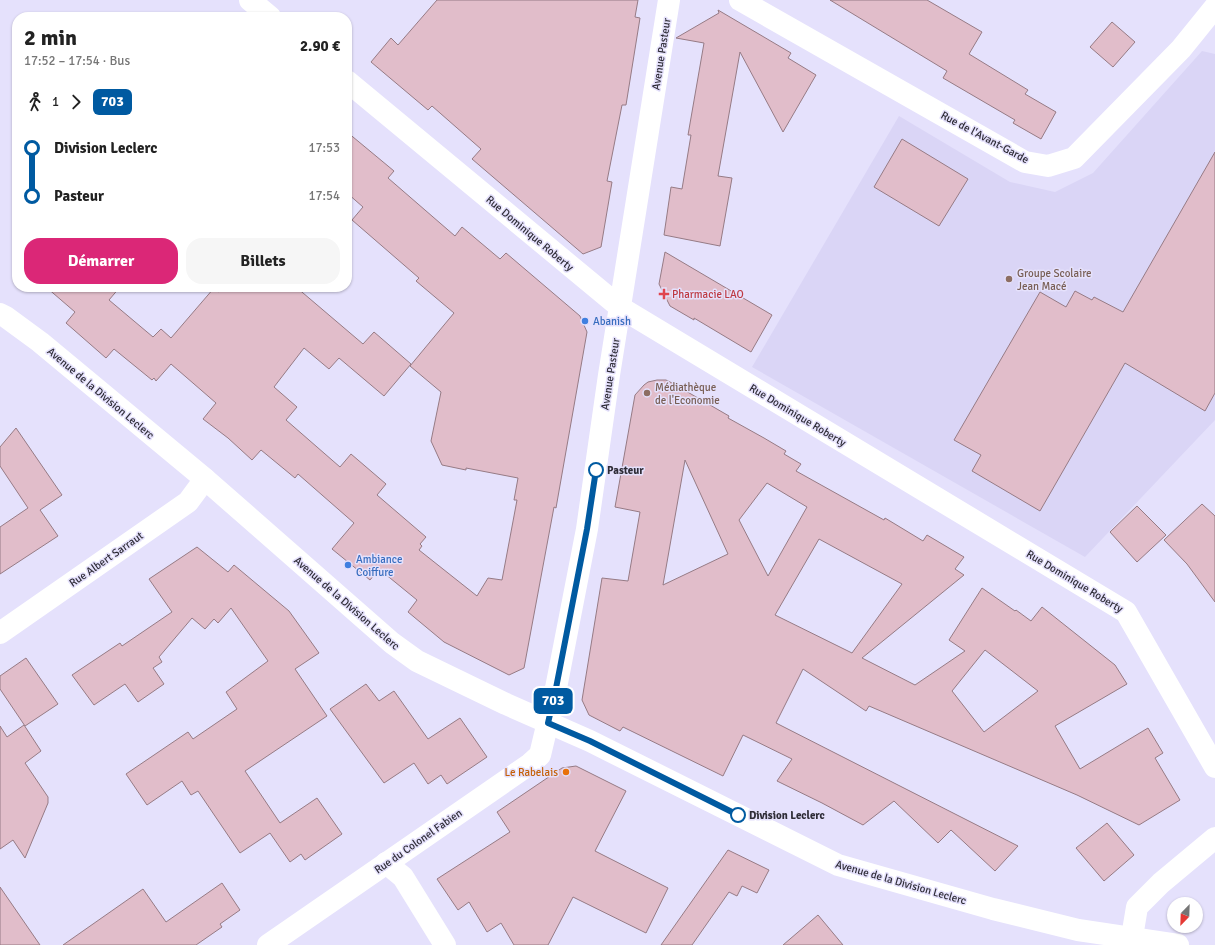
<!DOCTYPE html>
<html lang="fr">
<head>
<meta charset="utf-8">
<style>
	:root { --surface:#fff; --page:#f6f6f6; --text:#222; --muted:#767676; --accent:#db2777 }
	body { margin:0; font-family:Signika,sans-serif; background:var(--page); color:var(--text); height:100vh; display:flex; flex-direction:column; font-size:15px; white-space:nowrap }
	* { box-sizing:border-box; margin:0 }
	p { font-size:13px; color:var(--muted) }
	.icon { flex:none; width:22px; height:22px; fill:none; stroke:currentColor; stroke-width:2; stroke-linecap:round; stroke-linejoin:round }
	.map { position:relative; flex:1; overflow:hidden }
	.drawer { position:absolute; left:12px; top:12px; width:340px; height:280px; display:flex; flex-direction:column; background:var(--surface); border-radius:16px; box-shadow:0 1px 3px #0004 }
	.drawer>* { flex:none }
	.badge { padding:0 8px; border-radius:6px; font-size:14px; line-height:26px }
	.needle { width:26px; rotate:203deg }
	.controls { position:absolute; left:1167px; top:897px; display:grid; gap:8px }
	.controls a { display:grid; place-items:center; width:36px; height:36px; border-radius:50%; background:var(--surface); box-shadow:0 1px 3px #0004; font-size:20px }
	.map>.badge { position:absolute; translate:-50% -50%; box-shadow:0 0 0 2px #fff }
	.legs { display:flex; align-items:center; gap:6px; height:44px; padding:0 12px; font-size:13px }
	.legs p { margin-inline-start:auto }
	.summary { display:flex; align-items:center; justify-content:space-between; height:68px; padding:0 12px }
	h1 { font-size:22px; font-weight:700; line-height:30px }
	.primary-button { display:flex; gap:8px; margin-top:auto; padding:8px 12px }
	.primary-button a { flex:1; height:46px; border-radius:16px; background:var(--accent); color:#fff; font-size:16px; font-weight:700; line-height:46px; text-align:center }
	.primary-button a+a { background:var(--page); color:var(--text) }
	ul { padding:0 12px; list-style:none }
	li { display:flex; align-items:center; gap:14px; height:48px; font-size:15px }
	li i { display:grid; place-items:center; width:6px; height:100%; margin:0 5px; background:currentColor }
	li i::after { content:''; width:10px; height:10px; margin:-5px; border:3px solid; border-radius:50%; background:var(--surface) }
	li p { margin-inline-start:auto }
	li:first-child i { background:linear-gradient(#0000 50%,currentColor 0) }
	li:last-child i { background:linear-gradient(currentColor 50%,#0000 0) }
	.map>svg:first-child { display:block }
	.built { fill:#dad5f6 }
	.building { fill:#e1bdca; stroke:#967b85; fill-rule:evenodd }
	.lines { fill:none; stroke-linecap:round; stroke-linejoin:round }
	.street { stroke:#fff; stroke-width:22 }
	.secondary { stroke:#fff; stroke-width:22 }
	.line-1-casing { stroke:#fff; stroke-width:9 }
	.line-1 { stroke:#005aa1; stroke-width:6 }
	.education-dot { fill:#8d6e63; stroke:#e5e1fc; stroke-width:1.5 }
	.health-dot { fill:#e0444e; stroke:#e5e1fc; stroke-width:1.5 }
	.shop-dot { fill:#3f7fe0; stroke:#e5e1fc; stroke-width:1.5 }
	.stop-1-dot { fill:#fff; stroke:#005aa1; stroke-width:2 }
	.food-dot { fill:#e8710a; stroke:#e5e1fc; stroke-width:1.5 }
	.labels { text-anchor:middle; stroke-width:3; stroke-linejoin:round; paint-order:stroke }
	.street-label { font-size:11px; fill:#2e2c36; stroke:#e5e1fc }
	.education-label { font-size:11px; fill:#785e54; stroke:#e5e1fc; text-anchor:start }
	.health-label { font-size:11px; fill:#be3a42; stroke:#e5e1fc; text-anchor:start }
	.shop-label { font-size:11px; fill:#366cbe; stroke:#e5e1fc; text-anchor:start }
	.stop-label { font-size:11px; font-weight:bold; fill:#2e2c36; stroke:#e5e1fc; text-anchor:start }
	.food-label { font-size:11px; fill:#c56008; stroke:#e5e1fc; text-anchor:end }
</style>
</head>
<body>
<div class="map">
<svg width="1215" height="945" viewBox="0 0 1215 945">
	<rect width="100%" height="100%" fill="#e5e1fc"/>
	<path class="built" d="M1202,51L1215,54V420L1085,557L752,367L899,116L1010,182L1055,192L1093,173Z"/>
	<g class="building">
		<path d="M437,0H638L635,17L640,18L626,105H622L607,181L612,182L601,247L583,254L472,159L481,149L432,106L428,110L371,62L391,38L398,45Z"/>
		<path d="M830,0H927L982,32L969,54L1028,90L1025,94L1056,112L1041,139L1013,123L1015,120L943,78L947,71Z"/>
		<path d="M718,10L791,53L788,58L816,75L783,132L740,52L718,176L732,178L720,246L664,235L671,187L682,189L691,135H688L704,43L676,38L719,13Z"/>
		<path d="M1112,22L1135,42L1113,67L1090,47Z"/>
		<path d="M347,132L394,171L388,178L455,236L462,227L500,259L506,253L580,316L587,332L556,508L554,507L524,668L509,675L444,642L408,612L417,600L379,569L370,580L332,549L354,523L298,474L295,478L261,450L252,460L228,438L203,419L216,403L171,364L156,381L154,378L152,380L114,349L106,358L66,323L75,312L46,287H120L109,300L153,337L161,329L171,338L214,288L219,292L222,287H296L363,344L374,332L411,364L384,396L339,358L329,369L304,348L274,387L297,407L286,420L340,467L351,454L386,484L377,495L426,537L420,544L422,546L419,550L477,596L488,578L502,580L517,500H514L518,478L466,468V470L442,465L431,441L441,392L410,366L454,313L416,281L419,278L352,220L363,207L347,193Z"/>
		<path d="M902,139L968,179L939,226L874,187Z"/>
		<path d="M1215,152V393L1205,411L1125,363L1040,511L972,471L981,455L954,440L1040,292L1066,307L1075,291L1092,300L1094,297L1123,312Z"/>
		<path d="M665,252L772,315L751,352L694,318V320L670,306L659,284Z"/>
		<path d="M657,380H666L672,383L729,416L728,418L764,438L786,451L784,454L801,464L796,471L884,520L885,518L923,541L927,535L964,557L955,569L964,575L862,658L915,685L965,651L949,640L982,588L1015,611L1016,610L1031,621L1042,607L1115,665L1127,684L1055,726L1080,769L1148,728L1163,753L1155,758L1180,800L1139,825L1077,795L869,706L866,711L803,669L776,723L1018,846L995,871L951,830L938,843L894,801L863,825L822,803L777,781L792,759L743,735L723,776L623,727L620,731L589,715L582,700L602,578L628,581L640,512L615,507L635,395L644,385L648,382ZM685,460L728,554L663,585ZM767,483L807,507L768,576L739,520ZM819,539L902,584L852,653L775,615ZM985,650L1038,691L984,732L952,691Z"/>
		<path d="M16,428L62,495L40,510L58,536L0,574V527L28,508L0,466V447Z"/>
		<path d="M1202,504L1215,516V602L1187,564L1164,540Z"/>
		<path d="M1137,506L1166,535L1137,562L1110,532Z"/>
		<path d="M197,547L228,572L234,565L289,611L319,653L295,669L327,716L245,771L280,823L317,798L342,834L305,860L301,854L290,862L270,833L240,853L198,791L191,795L182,781L147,805L126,774L188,732L193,739L237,709L226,692L268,661L231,608L218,623L214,619L205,629L192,618L159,657L162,662L153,668L164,684L138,702L125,684L94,705L72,675L120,643L122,646L172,612L149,579Z"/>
		<path d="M26,658L58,704L25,726L0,689V676Z"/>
		<path d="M366,684L379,701L394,691L428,739L460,718L487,757L447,784L441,775L428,784L414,763L384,783L330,709Z"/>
		<path d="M24,725L41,751L25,763L48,797V803L25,858L13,840L0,849V726L7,737Z"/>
		<path d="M576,766L626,791L595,851L668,888L646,933L573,897L548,945H514L501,923L487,932L469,902L458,910L437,879L510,832L497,812L562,768Z"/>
		<path d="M1107,823L1134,855L1104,881L1076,848Z"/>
		<path d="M728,850L769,870L757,893L742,886L737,896L729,892L692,945H661Z"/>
		<path d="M222,883L240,910L220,924L222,927L196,945H63L143,889L166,922Z"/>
		<path d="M0,887L40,945H0Z"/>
		<path d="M818,915L843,945H783Z"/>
	</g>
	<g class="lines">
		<g class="street">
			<path d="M250,0L270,17"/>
			<path d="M740,0L1025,162L1048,166L1074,158L1181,49L1215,7"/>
			<path d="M347,81L621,308L1126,612L1215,767"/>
			<path d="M0,633L188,502L205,479"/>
			<path d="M386,863L403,877L445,945"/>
			<path d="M1132,937L1137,907L1161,883L1215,838"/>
			<path d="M268,945L530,764L540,755L556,688L587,529L609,375L669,0"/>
		</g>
		<path class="secondary" d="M0,314L6,317L40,342L205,479L392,643L417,661L506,704L590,741L838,865L993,909L1078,930L1178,945"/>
	</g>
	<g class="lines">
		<g class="line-1-casing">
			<path id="line-1" d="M596,470L587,529L556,688L548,723L590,741L738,815"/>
		</g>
		<use href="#line-1" class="line-1"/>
	</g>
	<g class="education-dot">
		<circle cx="1009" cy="279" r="4"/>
		<circle cx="647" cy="393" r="4"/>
	</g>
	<path class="health-dot" d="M662 288h4v4h4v4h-4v4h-4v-4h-4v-4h4z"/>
	<g class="shop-dot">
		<circle cx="585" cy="321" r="4"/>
		<circle cx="348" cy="565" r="4"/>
	</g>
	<g class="stop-1-dot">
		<circle cx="596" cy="470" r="7"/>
		<circle cx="738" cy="815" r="7"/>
	</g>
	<circle class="food-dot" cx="566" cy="772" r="4"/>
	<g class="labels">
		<g class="street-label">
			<text transform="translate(661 54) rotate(-81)" y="4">Avenue Pasteur</text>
			<text transform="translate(985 137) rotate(28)" y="4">Rue de l'Avant-Garde</text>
			<text transform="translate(530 233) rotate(40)" y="4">Rue Dominique Roberty</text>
			<text transform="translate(610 374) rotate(-81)" y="4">Avenue Pasteur</text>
			<text transform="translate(101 393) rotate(40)" y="4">Avenue de la Division Leclerc</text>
			<text transform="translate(798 415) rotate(31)" y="4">Rue Dominique Roberty</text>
			<text transform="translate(106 559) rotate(-35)" y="4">Rue Albert Sarraut</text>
			<text transform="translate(1075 581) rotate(31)" y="4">Rue Dominique Roberty</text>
			<text transform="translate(347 603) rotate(41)" y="4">Avenue de la Division Leclerc</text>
			<text transform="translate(418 841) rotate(-35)" y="4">Rue du Colonel Fabien</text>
			<text transform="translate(901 882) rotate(16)" y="4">Avenue de la Division Leclerc</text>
		</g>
		<g class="education-label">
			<text x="1017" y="277">Groupe Scolaire<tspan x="1017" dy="13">Jean Macé</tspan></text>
			<text x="655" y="391">Médiathèque<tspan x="655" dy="13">de l'Economie</tspan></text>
		</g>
		<g class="health-label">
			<text x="672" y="298">Pharmacie LAO</text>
		</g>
		<g class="shop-label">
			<text x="593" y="325">Abanish</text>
			<text x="356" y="563">Ambiance<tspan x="356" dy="13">Coiffure</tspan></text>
		</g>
		<g class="stop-label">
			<text x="607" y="474">Pasteur</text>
			<text x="749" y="819">Division Leclerc</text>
		</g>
		<g class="food-label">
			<text x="558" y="776">Le Rabelais</text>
		</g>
	</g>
</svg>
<div class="controls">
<a><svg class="needle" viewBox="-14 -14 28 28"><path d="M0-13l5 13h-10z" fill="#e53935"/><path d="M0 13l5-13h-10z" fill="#767676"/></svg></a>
</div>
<b class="badge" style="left:553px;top:701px;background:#005aa1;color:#fff">703</b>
<section class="drawer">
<div class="summary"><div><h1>2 min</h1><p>17:52 – 17:54 · Bus</p></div><b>2.90 €</b></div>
<div class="legs"><svg class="icon" aria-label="walk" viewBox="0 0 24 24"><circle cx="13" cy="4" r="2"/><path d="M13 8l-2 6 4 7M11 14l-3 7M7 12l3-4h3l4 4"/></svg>1<svg class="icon" aria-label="forward" viewBox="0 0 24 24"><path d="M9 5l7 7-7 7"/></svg><b class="badge" style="background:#005aa1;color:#fff">703</b></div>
<ul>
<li><i style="color:#005aa1"></i><b>Division Leclerc</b><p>17:53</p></li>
<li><i style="color:#005aa1"></i><b>Pasteur</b><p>17:54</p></li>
</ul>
<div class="primary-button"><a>Démarrer</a><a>Billets</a></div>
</section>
</div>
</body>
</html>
